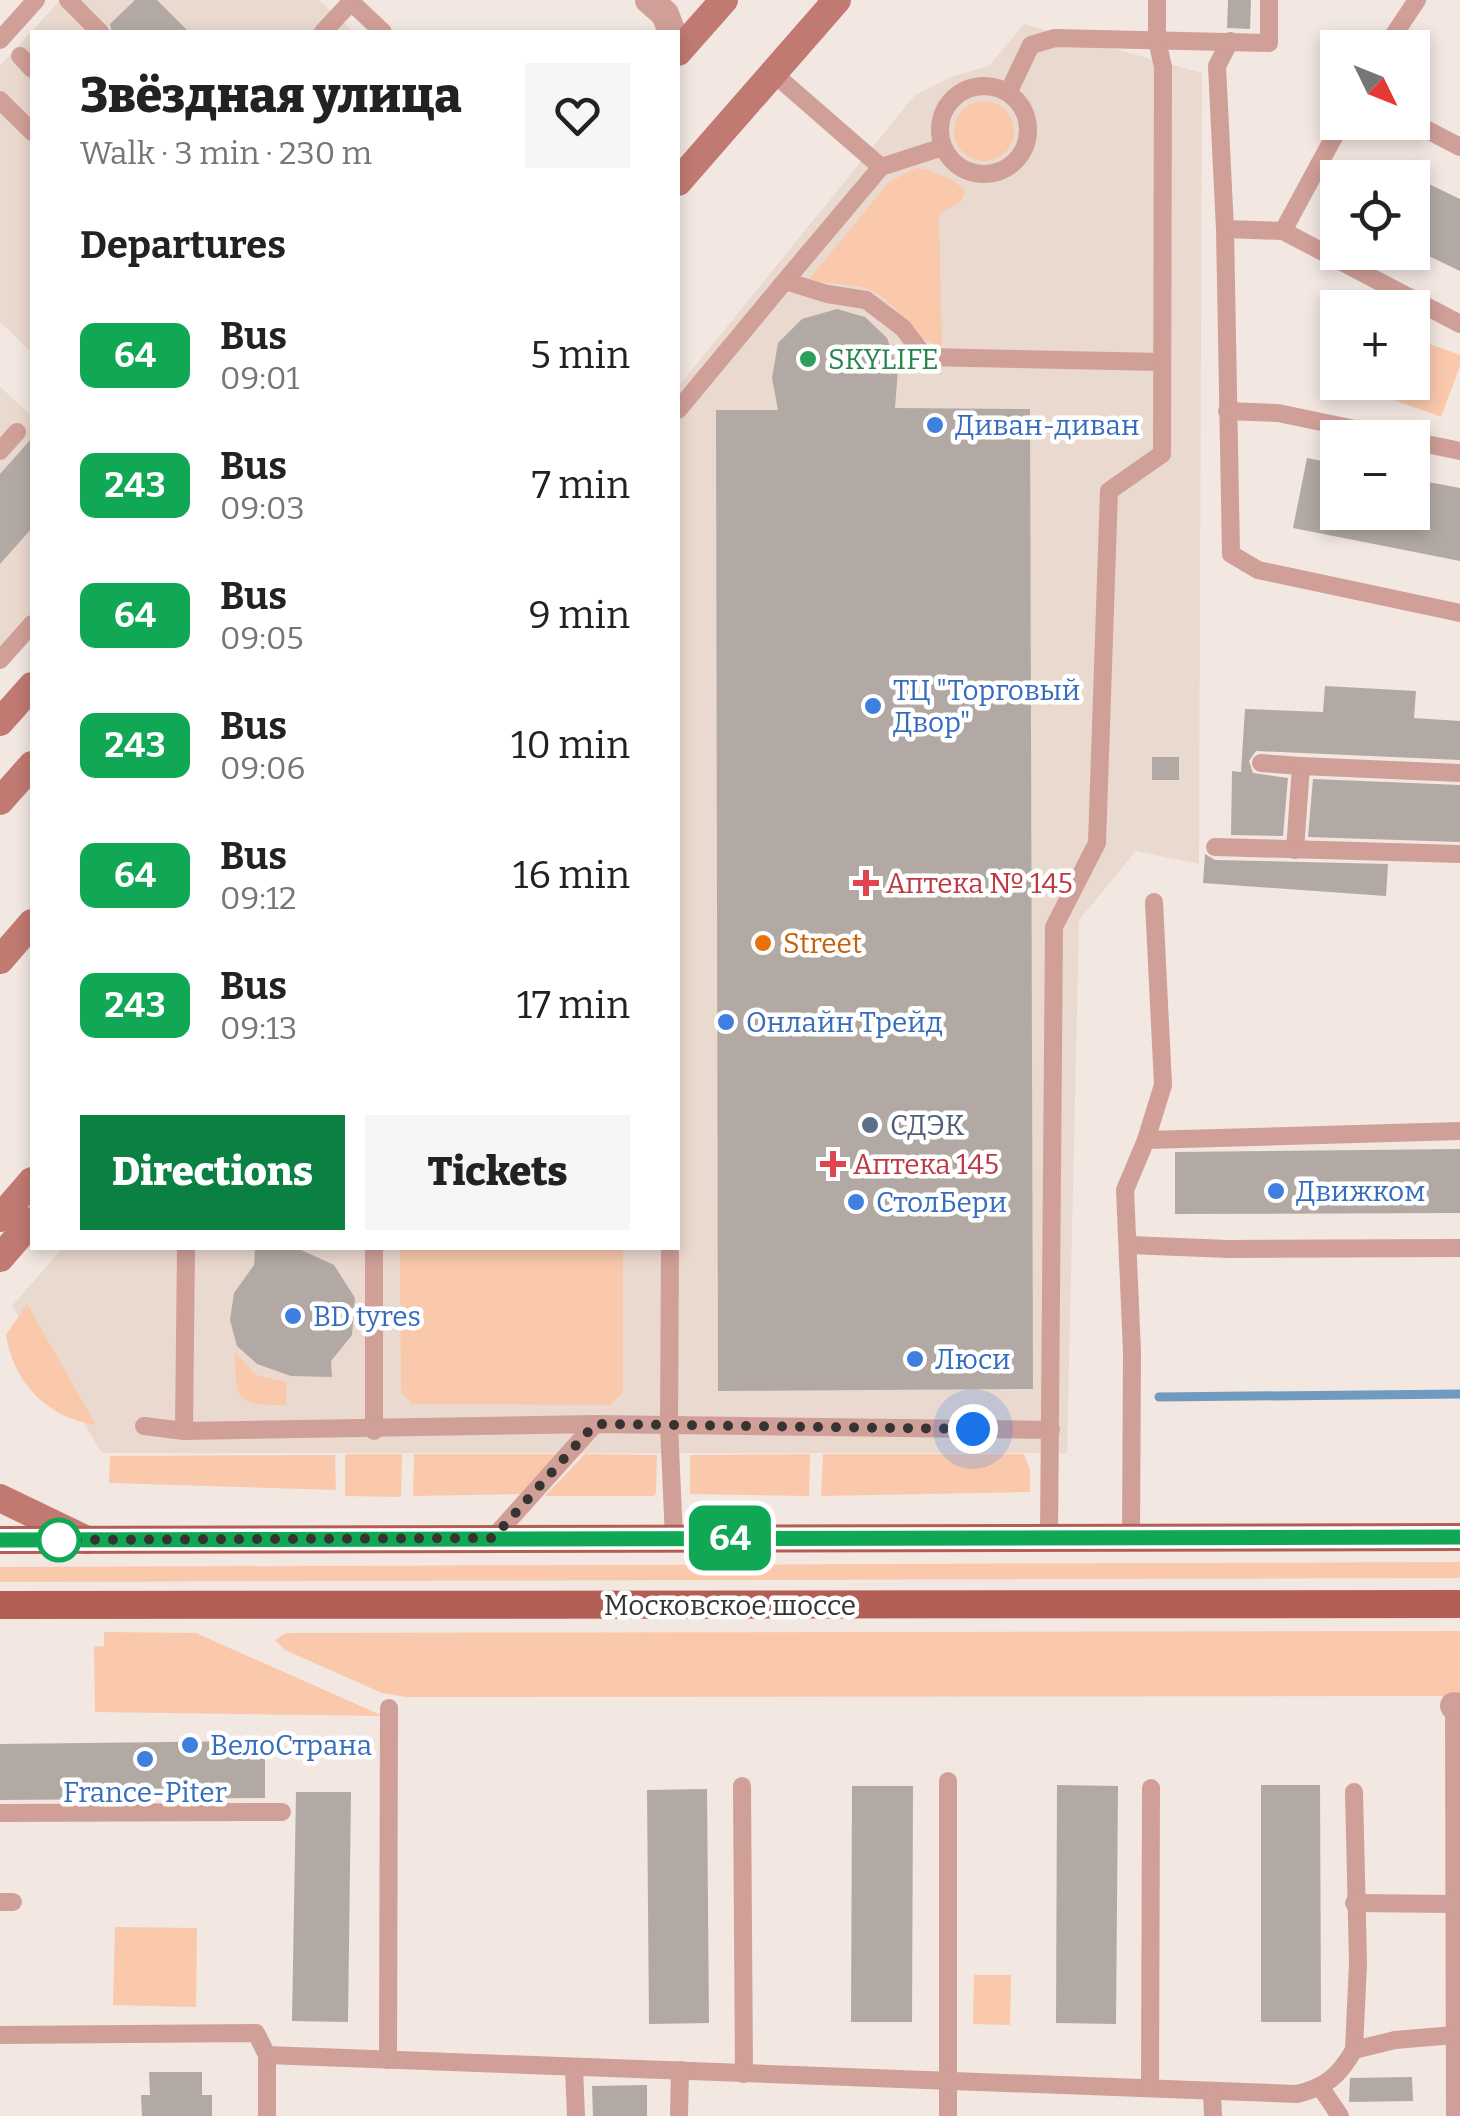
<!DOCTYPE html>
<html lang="en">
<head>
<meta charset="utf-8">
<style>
	:root { --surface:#fff; --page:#f6f6f6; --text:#222; --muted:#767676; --accent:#0b8043 }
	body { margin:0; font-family:Bitter,serif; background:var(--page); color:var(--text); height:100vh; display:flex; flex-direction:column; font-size:38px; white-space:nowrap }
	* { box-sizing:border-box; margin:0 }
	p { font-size:32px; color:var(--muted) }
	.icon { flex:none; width:55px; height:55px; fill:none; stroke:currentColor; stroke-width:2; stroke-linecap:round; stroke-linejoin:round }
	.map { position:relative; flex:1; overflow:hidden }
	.sheet { position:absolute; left:30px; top:30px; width:650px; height:1220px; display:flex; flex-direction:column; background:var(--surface); border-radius:0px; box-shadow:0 5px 15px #0003 }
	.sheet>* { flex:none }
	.badge { padding:0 20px; border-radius:15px; font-size:35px; line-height:65px }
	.needle { width:65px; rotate:133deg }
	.fabs { position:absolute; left:1320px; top:30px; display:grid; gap:20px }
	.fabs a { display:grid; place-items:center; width:110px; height:110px; border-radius:0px; background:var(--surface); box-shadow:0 5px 15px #0003; font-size:50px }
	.you { position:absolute; width:50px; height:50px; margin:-25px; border:8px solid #fff; border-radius:50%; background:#1a73e8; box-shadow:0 0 0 15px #1a73e833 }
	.map>.badge { position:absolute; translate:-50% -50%; box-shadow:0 0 0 5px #fff }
	h2 { padding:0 50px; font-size:38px; line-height:90px }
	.round { display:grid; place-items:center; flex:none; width:105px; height:105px; border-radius:0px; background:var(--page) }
	.summary { display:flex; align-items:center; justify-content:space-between; height:170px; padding:0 50px }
	h1 { font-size:48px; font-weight:800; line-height:75px }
	.primary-button { display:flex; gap:20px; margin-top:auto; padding:20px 50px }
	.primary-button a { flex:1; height:115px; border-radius:0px; background:var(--accent); color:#fff; font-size:40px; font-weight:800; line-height:115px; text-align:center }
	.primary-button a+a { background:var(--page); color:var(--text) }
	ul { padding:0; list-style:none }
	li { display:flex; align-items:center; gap:30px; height:130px; padding:0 50px }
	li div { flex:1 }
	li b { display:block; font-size:38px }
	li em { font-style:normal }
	li .badge { min-width:110px; font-weight:700; text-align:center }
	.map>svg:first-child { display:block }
	.built { fill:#ead9cf }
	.green { fill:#fac9ac }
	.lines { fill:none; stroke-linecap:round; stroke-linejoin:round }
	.stream { stroke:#709bbf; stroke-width:9 }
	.building { fill:#b3a9a4 }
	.service { stroke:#d09f98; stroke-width:18 }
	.minor { stroke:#d09f98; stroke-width:28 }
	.tertiary { stroke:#d09f98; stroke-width:28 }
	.secondary { stroke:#c07a71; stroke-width:28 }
	.primary { stroke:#b35e54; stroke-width:28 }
	.line-casing { stroke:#fff; stroke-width:22 }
	.line { stroke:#10a855; stroke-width:15 }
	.walk { stroke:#363330; stroke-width:10; stroke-dasharray:0 18 }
	.leisure-dot { fill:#2e9e5b; stroke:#fff; stroke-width:4 }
	.shop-dot { fill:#3f7fe0; stroke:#fff; stroke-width:4 }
	.health-dot { fill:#e0444e; stroke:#fff; stroke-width:4 }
	.food-dot { fill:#e8710a; stroke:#fff; stroke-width:4 }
	.service-dot { fill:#5c6f8a; stroke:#fff; stroke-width:4 }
	.stop-dot { fill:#fff; stroke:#10a855; stroke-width:5 }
	.labels { text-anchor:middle; stroke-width:9; stroke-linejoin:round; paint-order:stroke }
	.leisure-label { font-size:28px; fill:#27864d; stroke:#fff; text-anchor:start }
	.shop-label { font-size:28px; fill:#366cbe; stroke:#fff; text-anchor:start }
	.health-label { font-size:28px; fill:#be3a42; stroke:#fff; text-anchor:start }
	.food-label { font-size:28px; fill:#c56008; stroke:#fff; text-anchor:start }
	.service-label { font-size:28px; fill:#4e5e75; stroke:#fff; text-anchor:start }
	.street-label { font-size:28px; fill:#363330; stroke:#fff }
</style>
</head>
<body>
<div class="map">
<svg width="1460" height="2116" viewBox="0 0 1460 2116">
	<rect width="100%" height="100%" fill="#f2e7e1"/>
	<g class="built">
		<path d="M60,0H319L354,32H32V353L0,322V66Z"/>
		<path d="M1024,24L1202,73L1199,864L1136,851L1079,920L1067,1453H102L12,1306L63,1248H678V387L915,95L951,77L989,66Z"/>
		<path d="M0,387L32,416V615L0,651Z"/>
	</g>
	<g class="green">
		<circle cx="984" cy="131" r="30"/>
		<path d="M916,168C930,168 957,181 965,191L962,200L939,215L942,345C911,343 902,307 876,293C856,283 836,284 814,282L810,278L889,182Z"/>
		<path d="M1413,338L1460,355V366L1441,417L1347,383L1412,382Z"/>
		<path d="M400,1248H623V1392L610,1405L412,1404L401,1392Z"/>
		<path d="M27,1304L96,1425C48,1418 14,1384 6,1335Z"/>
		<path d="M235,1352L256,1375L286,1382V1405C236,1406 236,1401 235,1352Z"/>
		<path d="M345,1454H402L401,1497L345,1496Z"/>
		<path d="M414,1454H559L521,1494L413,1496Z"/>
		<path d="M585,1454L657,1455L656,1493L654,1496H545Z"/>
		<path d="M810,1454L809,1496L690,1494V1455Z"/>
		<path d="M823,1454H1024L1030,1470V1492L821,1496Z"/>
		<path d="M335,1455L336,1490L109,1483L110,1456Z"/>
		<path d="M1460,1562V1578L0,1582V1567Z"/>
		<path d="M1460,1631V1696L406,1697L382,1693L285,1650L275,1640L286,1633Z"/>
		<path d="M104,1632L196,1633L383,1716L95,1712L94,1647L104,1646Z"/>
		<path d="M115,1927L197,1928L196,2007L113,2005Z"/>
		<path d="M974,1975H1011L1010,2025L973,2024Z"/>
	</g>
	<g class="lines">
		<path class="stream" d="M1159,1397L1460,1394"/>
	</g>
	<g class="building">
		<path d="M135,0H157L189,32H112L110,24Z"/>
		<path d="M1228,0H1251L1250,29L1227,28Z"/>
		<path d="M1412,176L1460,199V271L1412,248Z"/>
		<path d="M837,309L865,317L887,338L898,369L895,408L1030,409L1033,1389L718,1391L716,410H778L772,378L778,343L802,319Z"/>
		<path d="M32,438V528L0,564V474Z"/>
		<path d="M1307,458L1338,464V512H1412V479L1460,488V561L1293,528Z"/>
		<path d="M1325,686L1416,691L1414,718L1460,721V760L1256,751L1249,761L1253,773L1288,778L1283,836L1231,835L1232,771L1241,772L1245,709L1323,712Z"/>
		<rect x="1152" y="757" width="27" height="23"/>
		<path d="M1313,779L1460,785V842L1308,837Z"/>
		<path d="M1205,854L1215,860L1388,864L1386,896L1203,883Z"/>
		<path d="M1460,1149V1213L1175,1214V1152Z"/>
		<path d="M299,1249L334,1265L355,1298L352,1335L331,1361L332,1377L291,1376L257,1364L237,1346L230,1320L234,1293L254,1265L255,1250Z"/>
		<path d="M265,1741V1798L0,1800V1744Z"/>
		<path d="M1057,1785L1118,1786L1116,2024L1056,2023Z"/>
		<path d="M1261,1785H1320L1321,2022H1261Z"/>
		<path d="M852,1786H913L912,2022H851Z"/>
		<path d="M707,1789L709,2023L649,2024L647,1790Z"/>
		<path d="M296,1792H351L348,2022L292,2021Z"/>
		<path d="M149,2072H202V2095H212V2116H142L141,2095H150Z"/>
		<path d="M1412,2077L1413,2101L1349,2102L1350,2078Z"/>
		<path d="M647,2085V2116H593L592,2086Z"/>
	</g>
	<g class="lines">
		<g class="service">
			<path d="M68,0L100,32"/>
			<path d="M349,0L383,32"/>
			<path d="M323,32L351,2"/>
			<path d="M0,40L36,0"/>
			<path d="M1230,41L1217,66L1225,229L1231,554L1258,570L1460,613"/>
			<path d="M1385,48L1417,0"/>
			<path d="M20,56L32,69"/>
			<path d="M773,73L881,167"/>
			<circle cx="984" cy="130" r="44"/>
			<path d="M1008,93L1031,45L1055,38L1269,43V0"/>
			<path d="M0,100L32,132"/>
			<path d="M1412,122L1460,147"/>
			<path d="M1225,229L1283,231L1342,122"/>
			<path d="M1283,231L1460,324"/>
			<path d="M785,281L881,167L943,147"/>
			<path d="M678,410L785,281L827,294L866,300L903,328L925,357L1162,362"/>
			<path d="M1227,411L1278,413L1398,438"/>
			<path d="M1412,441L1460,451"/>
			<path d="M0,451L17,432"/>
			<path d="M0,660L32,624"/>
			<path d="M1261,763L1301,766L1295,850"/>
			<path d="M1301,766L1460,773"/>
			<path d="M1215,847L1460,854"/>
			<path d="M1146,1140L1163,1085L1154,902"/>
			<path d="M1129,1245L1228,1249L1460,1248"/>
			<path d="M374,1248V1431"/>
			<path d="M670,1248L669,1425L674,1538"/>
			<path d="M144,1426L184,1431L595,1424L1051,1430"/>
			<path d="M184,1431L186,1248"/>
			<path d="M1131,1535L1132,1352L1125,1190L1146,1140L1460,1131"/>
			<path d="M1049,1537L1054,927L1097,843L1109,491L1162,454L1163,67L1157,40V0"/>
			<path d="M493,1538L595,1424"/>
			<path d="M1454,1706L1455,2116"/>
			<path d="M948,1781V2116"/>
			<path d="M742,1786L744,2074"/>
			<path d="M1354,1792L1358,1963L1354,2050"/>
			<path d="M0,1813L282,1812"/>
			<path d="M0,1902H13"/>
			<path d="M1354,1903L1454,1904"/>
			<path d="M0,2035L256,2033L267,2055V2116"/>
			<path d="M267,2055L1297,2094C1326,2087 1339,2076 1354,2050L1395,2040L1454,2035"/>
			<path d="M388,2060L389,1708"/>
			<path d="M574,2068L576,2116"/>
			<path d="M1150,2088L1151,1788"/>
			<path d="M1321,2088L1340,2116"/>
			<path d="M1212,2093L1213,2116"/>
			<path d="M679,2116L680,2070"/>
		</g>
		<path class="minor" d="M1454,1706L1460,1707"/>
		<path class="tertiary" d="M649,0L665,14L672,32"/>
		<g class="secondary">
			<path d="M678,52L724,0"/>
			<path d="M678,182L837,0"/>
			<path d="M0,722L32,686"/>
			<path d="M0,801L32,765"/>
			<path d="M0,960L32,923"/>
			<path d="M0,1218L32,1181"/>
			<path d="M0,1258L32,1221"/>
			<path d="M0,1498L87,1540"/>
		</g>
		<g class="primary">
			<path d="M0,1540L1460,1537"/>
			<path d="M0,1605L1460,1604"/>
		</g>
	</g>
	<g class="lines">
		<g class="line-casing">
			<path id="line" d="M0,1540L1460,1537"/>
		</g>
		<use href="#line" class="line"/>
		<path class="walk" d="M59,1540L493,1538L595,1424L973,1429"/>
	</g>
	<circle class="leisure-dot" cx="808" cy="359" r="10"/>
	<g class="shop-dot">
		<circle cx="935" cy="425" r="10"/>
		<circle cx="873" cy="706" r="10"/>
		<circle cx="726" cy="1022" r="10"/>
		<circle cx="1276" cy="1191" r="10"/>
		<circle cx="856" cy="1202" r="10"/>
		<circle cx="293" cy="1316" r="10"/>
		<circle cx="915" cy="1359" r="10"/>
		<circle cx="190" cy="1745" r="10"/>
		<circle cx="145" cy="1759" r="10"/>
	</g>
	<g class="health-dot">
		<path d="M861 868h10v10h10v10h-10v10h-10v-10h-10v-10h10z"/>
		<path d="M828 1149h10v10h10v10h-10v10h-10v-10h-10v-10h10z"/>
	</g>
	<circle class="food-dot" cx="763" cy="943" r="10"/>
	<circle class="service-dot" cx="870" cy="1125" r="10"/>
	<circle class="stop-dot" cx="59" cy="1540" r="20"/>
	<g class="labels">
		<g class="leisure-label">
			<text x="828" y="369">SKYLIFE</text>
		</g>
		<g class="shop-label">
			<text x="955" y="435">Диван-диван</text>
			<text x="893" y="700">ТЦ "Торговый<tspan x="893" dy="32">Двор"</tspan></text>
			<text x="746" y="1032">Онлайн Трейд</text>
			<text x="1296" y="1201">Движком</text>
			<text x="876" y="1212">СтолБери</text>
			<text x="313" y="1326">BD tyres</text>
			<text x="935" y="1369">Люси</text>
			<text x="210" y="1755">ВелоСтрана</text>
			<text x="145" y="1802" text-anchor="middle">France-Piter</text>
		</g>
		<g class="health-label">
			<text x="886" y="893">Аптека № 145</text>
			<text x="853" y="1174">Аптека 145</text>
		</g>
		<g class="food-label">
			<text x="783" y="953">Street</text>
		</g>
		<g class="service-label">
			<text x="890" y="1135">СДЭК</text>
		</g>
		<g class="street-label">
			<text x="730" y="1615">Московское шоссе</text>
		</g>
	</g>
</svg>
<div class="fabs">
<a><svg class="needle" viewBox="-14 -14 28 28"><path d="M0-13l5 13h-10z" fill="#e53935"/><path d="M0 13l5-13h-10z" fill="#767676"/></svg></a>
<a><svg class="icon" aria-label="locate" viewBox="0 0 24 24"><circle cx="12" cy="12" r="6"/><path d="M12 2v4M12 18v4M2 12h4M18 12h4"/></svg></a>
<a>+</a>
<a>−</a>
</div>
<div class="you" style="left:973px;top:1429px"></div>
<b class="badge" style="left:730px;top:1538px;background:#10a855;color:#fff">64</b>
<section class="sheet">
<div class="summary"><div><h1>Звёздная улица</h1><p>Walk · 3 min · 230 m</p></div><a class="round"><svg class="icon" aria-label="heart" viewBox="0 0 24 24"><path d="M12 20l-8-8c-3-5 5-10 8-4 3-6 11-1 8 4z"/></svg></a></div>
<h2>Departures</h2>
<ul>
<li><span class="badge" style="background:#10a855;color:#fff">64</span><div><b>Bus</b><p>09:01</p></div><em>5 min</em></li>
<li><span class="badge" style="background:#10a855;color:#fff">243</span><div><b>Bus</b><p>09:03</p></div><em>7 min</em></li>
<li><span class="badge" style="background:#10a855;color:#fff">64</span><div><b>Bus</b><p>09:05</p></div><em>9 min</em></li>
<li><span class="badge" style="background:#10a855;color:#fff">243</span><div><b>Bus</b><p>09:06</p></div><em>10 min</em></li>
<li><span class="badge" style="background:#10a855;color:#fff">64</span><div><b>Bus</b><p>09:12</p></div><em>16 min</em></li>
<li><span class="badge" style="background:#10a855;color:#fff">243</span><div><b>Bus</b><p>09:13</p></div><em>17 min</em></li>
</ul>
<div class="primary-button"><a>Directions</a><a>Tickets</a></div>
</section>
</div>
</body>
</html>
